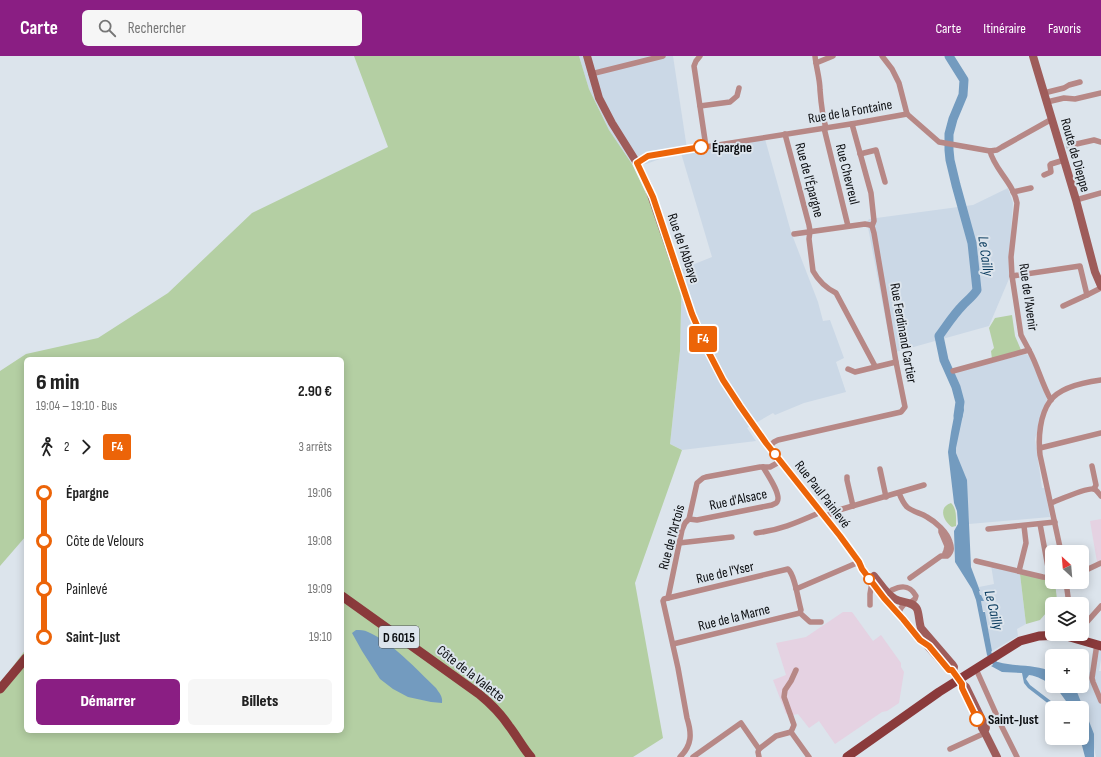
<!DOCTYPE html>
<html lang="fr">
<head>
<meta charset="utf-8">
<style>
	:root { --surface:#fff; --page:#f6f6f6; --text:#222; --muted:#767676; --accent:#8a1e83 }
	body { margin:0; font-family:"Sofia Sans Condensed",sans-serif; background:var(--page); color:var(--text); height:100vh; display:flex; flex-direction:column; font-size:15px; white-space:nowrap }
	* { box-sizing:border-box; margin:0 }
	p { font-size:13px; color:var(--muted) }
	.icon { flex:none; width:22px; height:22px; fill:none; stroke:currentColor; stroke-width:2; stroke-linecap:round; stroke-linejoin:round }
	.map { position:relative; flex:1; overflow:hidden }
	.panel { position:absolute; left:24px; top:301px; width:320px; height:376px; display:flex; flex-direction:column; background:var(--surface); border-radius:6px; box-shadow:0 2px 10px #0003 }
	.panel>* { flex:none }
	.badge { padding:0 8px; border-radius:3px; font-size:14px; line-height:26px }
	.needle { width:26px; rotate:334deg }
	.fabs { position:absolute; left:1045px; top:489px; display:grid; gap:8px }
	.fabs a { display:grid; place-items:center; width:44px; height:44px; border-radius:6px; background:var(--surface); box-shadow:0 2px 10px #0003; font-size:20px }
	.map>.badge { position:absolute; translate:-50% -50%; box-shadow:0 0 0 2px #fff }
	.legs { display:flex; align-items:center; gap:6px; height:44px; padding:0 12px; font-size:13px }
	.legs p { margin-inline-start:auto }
	.head { display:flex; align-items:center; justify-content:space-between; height:68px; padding:0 12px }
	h1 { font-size:22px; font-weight:800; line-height:30px }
	.primary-button { display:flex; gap:8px; margin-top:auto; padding:8px 12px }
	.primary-button a { flex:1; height:46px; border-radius:6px; background:var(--accent); color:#fff; font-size:16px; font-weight:800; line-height:46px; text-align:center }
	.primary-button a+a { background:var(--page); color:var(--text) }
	ul { padding:0 12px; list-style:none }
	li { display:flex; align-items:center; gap:14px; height:48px; font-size:15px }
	li i { display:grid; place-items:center; width:6px; height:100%; margin:0 5px; background:currentColor }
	li i::after { content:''; width:10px; height:10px; margin:-5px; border:3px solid; border-radius:50%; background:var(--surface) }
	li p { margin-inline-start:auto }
	li:first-child i { background:linear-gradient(#0000 50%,currentColor 0) }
	li:last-child i { background:linear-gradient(currentColor 50%,#0000 0) }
	header { display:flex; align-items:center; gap:24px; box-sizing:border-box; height:56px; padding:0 20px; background:var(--accent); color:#fff }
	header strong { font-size:19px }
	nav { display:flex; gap:22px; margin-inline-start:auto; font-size:14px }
	.search { width:280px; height:36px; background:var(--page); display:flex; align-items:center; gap:10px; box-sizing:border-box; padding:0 14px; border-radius:6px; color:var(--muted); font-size:15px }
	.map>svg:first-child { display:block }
	.commercial { fill:#e5d2e2 }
	.built { fill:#cbd8e6 }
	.green { fill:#b4cfa3 }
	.water { fill:#739bbf }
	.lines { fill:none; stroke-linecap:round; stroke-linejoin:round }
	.river { stroke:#739bbf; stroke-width:9 }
	.street-tunnel { stroke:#bdc4cb; stroke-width:5.5; stroke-dasharray:5.5 3; stroke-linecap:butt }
	.street { stroke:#b78886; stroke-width:5.5 }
	.secondary { stroke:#9e5c5a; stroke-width:8 }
	.primary { stroke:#8a3a3b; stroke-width:9 }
	.line-1-casing { stroke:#fff; stroke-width:9 }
	.line-1 { stroke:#ec6408; stroke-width:6 }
	.stop-1-dot { fill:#fff; stroke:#ec6408; stroke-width:2 }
	.labels { text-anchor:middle; stroke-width:4; stroke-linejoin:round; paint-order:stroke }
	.shield { fill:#dce4ec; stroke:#4a4e52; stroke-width:1 }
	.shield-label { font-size:13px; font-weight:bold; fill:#0b0d10 }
	.street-label { font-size:14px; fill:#0b0d10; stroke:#dce4ec }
	.stop-label { font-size:14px; font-weight:bold; fill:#0b0d10; stroke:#dce4ec; text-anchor:start }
	.water-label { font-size:15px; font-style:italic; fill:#083a5d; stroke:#dce4ec }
</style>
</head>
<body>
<header>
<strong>Carte</strong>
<div class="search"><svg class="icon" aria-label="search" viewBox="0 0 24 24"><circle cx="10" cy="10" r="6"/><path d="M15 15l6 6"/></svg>Rechercher</div>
<nav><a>Carte</a><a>Itinéraire</a><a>Favoris</a></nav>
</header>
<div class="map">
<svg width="1101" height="701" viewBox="0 0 1101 701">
	<rect width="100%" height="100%" fill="#dce4ec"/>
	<g class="commercial">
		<path d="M1101,463V504L1097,506L1090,465Z"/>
		<path d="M843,556H852L873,585L881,579L901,607V611L904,616L899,647L887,655L882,656L835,688L819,665L809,672L798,658L793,659L791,656L786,658L773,624L786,619L776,587L806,581Z"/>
	</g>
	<g class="built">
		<path d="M579,0H673L687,93L646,108H632L609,74L589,33Z"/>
		<path d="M765,83L791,176L818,246L823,265L830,264L844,302L836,306L846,336L804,347L775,359L773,357L747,372L756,385L682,394L670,388L680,295L682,213L712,201L681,97Z"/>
		<path d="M1008,132L1013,147L1011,175V218L989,270L892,297L867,166L869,163L973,149Z"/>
		<path d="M1026,298L1030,300L1047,343L1035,383L1042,432H1045L1050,461L969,468L965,420L955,398V390L964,351L960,334L953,317Z"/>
		<path d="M991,509L1020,518L1026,568L1017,573L1018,580L992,595L985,555H983L979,535L980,534L979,531L994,528Z"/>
		<path d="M1093,592L1101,594V604L1099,615H1101V701H1096L1089,668L1073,630H1082V615L1090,616Z"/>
	</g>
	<g class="green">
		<path d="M354,0H579L589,33L609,74L632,108L682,213L680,295L670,388L682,394L635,527L663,682L633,701H0V626L8,617L26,593V675H342V303H26V480L0,510V315L26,298L98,282L168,237L252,157L388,91Z"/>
		<path d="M1012,259L1015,280L1021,294L992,303L991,295L994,292L989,272L995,262Z"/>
		<path d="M951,447C957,453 956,461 956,470L952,471C943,465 938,451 951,447Z"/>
		<path d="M1020,518L1052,524V526H1055L1057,544L1054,548H1052V550L1040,564L1026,568Z"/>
	</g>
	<g class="water">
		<path d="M963,349L964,354L956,392V397L967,424L971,511L980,535H979L980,539H981L984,545H981L983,556H985L992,595L991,596L997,606H998C1016,611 1036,608 1052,616V629C1045,625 1038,620 1029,619L1026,623L1030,629L1060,652H1054L1028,632L1024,627L1022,617L1002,616L991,610L993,609L987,599L976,544L972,533L955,506L954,475L958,468L957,455L954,447L948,396L951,376L956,350Z"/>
		<path d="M356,574C360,574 364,574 368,576C393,587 416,613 436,632C439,637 443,640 442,647L431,646L408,641L393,633L380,623L362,595L352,577Z"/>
		<path d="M1053,630H1072L1075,636H1077L1081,646L1078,648L1080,652L1083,650L1094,678V701H1085L1080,682H1082V677L1083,678L1085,676V673L1082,668V652H1071L1058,634Z"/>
	</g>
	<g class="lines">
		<path class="river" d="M949,0L964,24L963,39L953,63L949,78V94L950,104L956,129L972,187L977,234C973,240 968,244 963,249C954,258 947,269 939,280L944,304L956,331L960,346L958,360"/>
		<path class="street-tunnel" d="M1066,90L1072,89"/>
		<g class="street">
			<path d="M700,0L696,5L694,10L706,91"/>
			<path d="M815,0C816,11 820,23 820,34C821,47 822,59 826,72"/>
			<path d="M882,0L892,13L899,27L907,58"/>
			<path d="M816,7L833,0"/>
			<path d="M591,18L663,0"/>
			<path d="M1044,37L1064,32L1069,29L1080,26"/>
			<path d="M1047,46L1064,42L1075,43L1101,37"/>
			<path d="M700,50L730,46L737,40L739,32"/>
			<path d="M907,58L939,86L990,95L997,94L1002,91L1052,63"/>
			<path d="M824,72L848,170"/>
			<path d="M785,78L809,169L810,175L809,183L813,215C818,224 826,232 836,237L875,310"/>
			<path d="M1072,89L1094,84L1101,86"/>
			<path d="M990,95C994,113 1013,126 1017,147L1011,201L1012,220L1021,279C1024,285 1027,290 1030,296C1038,311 1042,328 1051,344"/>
			<path d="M860,98L876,94L885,126"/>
			<path d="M637,107L648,100L857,67L907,58"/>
			<path d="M1044,119L1051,116L1050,109L1051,108L1064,104"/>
			<path d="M1013,136L1031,132"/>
			<path d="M1076,144L1101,137"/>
			<path d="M794,178L865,168L870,169L872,170"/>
			<path d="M1012,220L1080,210L1087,239L1101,232"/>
			<path d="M1063,250L1087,239"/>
			<path d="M848,313L855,316L896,306"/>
			<path d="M953,315L1029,294"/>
			<path d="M769,391L774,386L778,384L901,356L905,351L896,306L874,177L872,170L874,165L871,137L852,68"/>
			<path d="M1040,392L1101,377"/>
			<path d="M1092,410L1096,429L1094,433"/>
			<path d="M880,413L886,441"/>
			<path d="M847,421V424L853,450"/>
			<path d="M899,437C901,442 903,447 907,451C913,456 921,457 927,461C936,466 947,476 950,486C952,492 952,496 947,500H941L910,522"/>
			<path d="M1051,447C1059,444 1087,431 1094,433C1097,434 1099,438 1101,440"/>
			<path d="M824,461L839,454L924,429"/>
			<path d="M689,463L697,464L772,449C773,448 776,448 777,446C782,439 767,418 763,411"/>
			<path d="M1040,468L1050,522"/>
			<path d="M988,473L1055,466"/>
			<path d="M941,474V476L947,490L946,495L945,497"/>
			<path d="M756,477C781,474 798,466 821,456"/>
			<path d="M679,487L732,481"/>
			<path d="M1061,496L1040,399C1038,381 1040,359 1050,345C1060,331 1086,326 1101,324"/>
			<path d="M976,505L1043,521L1052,522"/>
			<path d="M1019,515L1026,487L1024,470"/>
			<path d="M1082,516L1101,507"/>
			<path d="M1066,526L1069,548"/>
			<path d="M796,533L859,506"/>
			<path d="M892,534C902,529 910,529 916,540L915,543L910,547"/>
			<path d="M668,542L682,474L685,467L689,463L697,427L703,422L706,421L760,411H770L781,405"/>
			<path d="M870,549V538L872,526"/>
			<path d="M800,557L810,566H821"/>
			<path d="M898,558L901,552L905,547"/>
			<path d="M1086,567L1101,550"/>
			<path d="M673,588L800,557"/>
			<path d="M1097,588L1092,622L1093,626L1101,645"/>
			<path d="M976,613L1002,671L1017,701"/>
			<path d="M791,676L794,669L784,641L785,634L791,625L796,614"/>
			<path d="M759,693L776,680L791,676L809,701"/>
			<path d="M950,693L985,677"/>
			<path d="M680,701C692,689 692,678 687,662L678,612L663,545L664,543L788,513C795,519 798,544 801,554L800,557"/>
			<path d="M693,701L741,667L759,693"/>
			<path d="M759,701L758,696L759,693"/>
		</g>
		<g class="secondary">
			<path d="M587,0L599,42L612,67L637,107L648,130L692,258L708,295L723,324L740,350L766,387L840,480L859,506L862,513L872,526L884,542L903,563L920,584L927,589L949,614H952"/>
			<path d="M1033,0L1076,144L1095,216L1101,230"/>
			<path d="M874,520C880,527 886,538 895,543C902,547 913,545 917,553C919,557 919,566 921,572L952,608L954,611L953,615L962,628L966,631L986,672L984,675"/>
			<path d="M982,672L984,675L997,701"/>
		</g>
		<g class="primary">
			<path d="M342,540L479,638C490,647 501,658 509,670C517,680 523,692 531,701"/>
			<path d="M0,633L26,602"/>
			<path d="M847,701L939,636L1020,585L1039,580L1063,579L1101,590"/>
		</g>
	</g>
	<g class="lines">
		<g class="line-1-casing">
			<path id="line-1" d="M701,91L648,100L637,107L653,141L692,258L708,295L723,324L740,350L766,387L840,480L859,506L862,513L884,542L903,563L920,584L929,590L949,614H952L962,628V632L977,663"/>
		</g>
		<use href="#line-1" class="line-1"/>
	</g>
	<g class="stop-1-dot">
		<circle cx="701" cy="91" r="7"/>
		<circle cx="775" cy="398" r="5"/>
		<circle cx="869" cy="523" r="5"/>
		<circle cx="977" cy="663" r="7"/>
	</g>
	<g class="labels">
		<rect class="shield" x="379" y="570" width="40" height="22" rx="3"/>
		<g class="shield-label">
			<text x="399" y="586">D 6015</text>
		</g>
		<g class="street-label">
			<text transform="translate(850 55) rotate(-10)" y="5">Rue de la Fontaine</text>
			<text transform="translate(1076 99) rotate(74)" y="5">Route de Dieppe</text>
			<text transform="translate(848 118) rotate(76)" y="5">Rue Chevreul</text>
			<text transform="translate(810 124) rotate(75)" y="5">Rue de l'Épargne</text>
			<text transform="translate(684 192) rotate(71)" y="5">Rue de l'Abbaye</text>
			<text transform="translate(1029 241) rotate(82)" y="5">Rue de l'Avenir</text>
			<text transform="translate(904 277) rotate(80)" y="5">Rue Ferdinand Cartier</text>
			<text transform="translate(823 438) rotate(52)" y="5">Rue Paul Painlevé</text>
			<text transform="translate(738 443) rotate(-12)" y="5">Rue d'Alsace</text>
			<text transform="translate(671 481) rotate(-75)" y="5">Rue de l'Artois</text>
			<text transform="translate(725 516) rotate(-13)" y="5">Rue de l'Yser</text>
			<text transform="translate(734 561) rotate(-14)" y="5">Rue de la Marne</text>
			<text transform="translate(471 617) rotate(38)" y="5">Côte de la Valette</text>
		</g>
		<g class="stop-label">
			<text x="712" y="96">Épargne</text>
			<text x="988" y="668">Saint-Just</text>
		</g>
		<g class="water-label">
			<text transform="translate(986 200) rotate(82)" y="5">Le Cailly</text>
			<text transform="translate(994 554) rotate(77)" y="5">Le Cailly</text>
		</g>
	</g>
</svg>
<div class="fabs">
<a><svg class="needle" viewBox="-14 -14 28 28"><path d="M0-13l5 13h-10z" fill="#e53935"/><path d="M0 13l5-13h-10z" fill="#767676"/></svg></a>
<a><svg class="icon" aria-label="layers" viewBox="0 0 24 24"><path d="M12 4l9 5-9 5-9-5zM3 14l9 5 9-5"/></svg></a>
<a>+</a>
<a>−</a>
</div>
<b class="badge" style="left:703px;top:283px;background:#ec6408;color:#fff">F4</b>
<section class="panel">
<div class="head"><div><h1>6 min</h1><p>19:04 – 19:10 · Bus</p></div><b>2.90 €</b></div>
<div class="legs"><svg class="icon" aria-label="walk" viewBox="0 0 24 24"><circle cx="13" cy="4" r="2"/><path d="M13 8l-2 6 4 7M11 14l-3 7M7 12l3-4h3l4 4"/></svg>2<svg class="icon" aria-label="forward" viewBox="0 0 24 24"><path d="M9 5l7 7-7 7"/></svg><b class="badge" style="background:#ec6408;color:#fff">F4</b><p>3 arrêts</p></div>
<ul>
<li><i style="color:#ec6408"></i><b>Épargne</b><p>19:06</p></li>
<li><i style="color:#ec6408"></i><span>Côte de Velours</span><p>19:08</p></li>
<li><i style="color:#ec6408"></i><span>Painlevé</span><p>19:09</p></li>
<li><i style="color:#ec6408"></i><b>Saint-Just</b><p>19:10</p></li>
</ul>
<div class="primary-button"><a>Démarrer</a><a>Billets</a></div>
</section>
</div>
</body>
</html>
